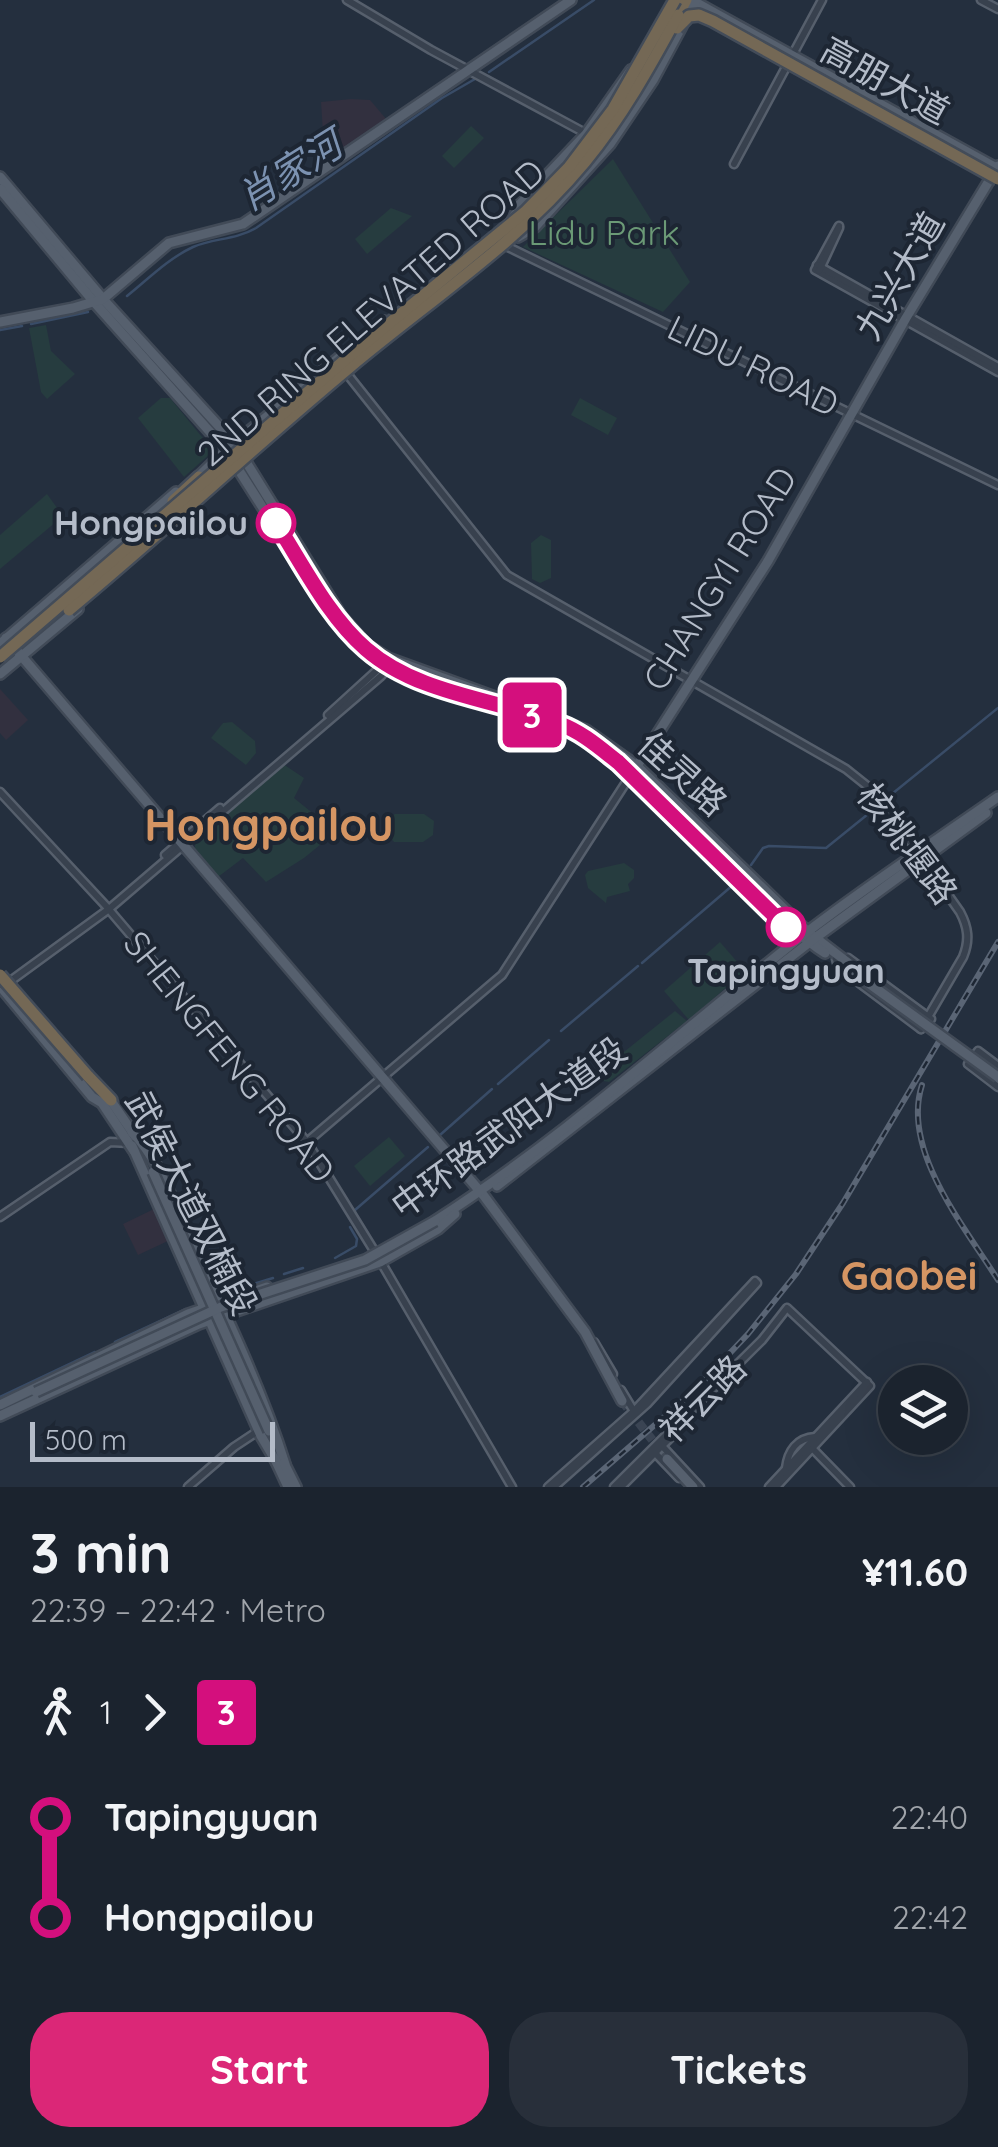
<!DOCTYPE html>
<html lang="en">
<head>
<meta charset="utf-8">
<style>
	:root { --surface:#1b232e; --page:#282f3a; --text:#f1f3f6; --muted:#a0a4aa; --line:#39404a; --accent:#db2777 }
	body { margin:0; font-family:Quicksand,"Noto Sans SC",sans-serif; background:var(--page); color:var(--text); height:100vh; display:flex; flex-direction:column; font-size:38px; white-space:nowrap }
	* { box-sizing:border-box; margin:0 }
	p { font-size:32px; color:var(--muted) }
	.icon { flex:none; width:55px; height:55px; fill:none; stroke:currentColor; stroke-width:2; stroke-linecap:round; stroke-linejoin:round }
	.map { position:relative; height:1487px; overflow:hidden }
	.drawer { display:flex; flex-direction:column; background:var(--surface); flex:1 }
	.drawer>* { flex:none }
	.badge { padding:0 20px; border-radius:8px; font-size:35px; line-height:65px }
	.fabs { position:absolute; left:878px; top:1365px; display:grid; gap:20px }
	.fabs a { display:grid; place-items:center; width:90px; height:90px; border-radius:50%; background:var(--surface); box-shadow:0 10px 40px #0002,0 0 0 2px var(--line); font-size:50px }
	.scale { position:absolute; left:30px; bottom:25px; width:245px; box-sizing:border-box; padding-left:10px; border:5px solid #b4bcc9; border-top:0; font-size:28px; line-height:35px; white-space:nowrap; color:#b4bcc9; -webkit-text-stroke:8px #1d2633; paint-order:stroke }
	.map>.badge { position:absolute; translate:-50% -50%; box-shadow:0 0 0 5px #fff }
	.legs { display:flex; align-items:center; gap:15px; height:110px; padding:0 30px; font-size:32px }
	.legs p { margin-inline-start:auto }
	.headline { display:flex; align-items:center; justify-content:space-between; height:170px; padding:0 30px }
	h1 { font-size:55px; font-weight:700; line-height:75px }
	.cta { display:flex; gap:20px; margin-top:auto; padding:20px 30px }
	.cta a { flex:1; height:115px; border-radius:40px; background:var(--accent); color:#fff; font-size:40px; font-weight:700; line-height:115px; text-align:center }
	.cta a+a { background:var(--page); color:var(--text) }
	ul { padding:0 30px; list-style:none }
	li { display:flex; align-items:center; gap:35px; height:100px; font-size:38px }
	li i { display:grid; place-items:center; width:15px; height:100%; margin:0 12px; background:currentColor }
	li i::after { content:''; width:25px; height:25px; margin:-12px; border:8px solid; border-radius:50%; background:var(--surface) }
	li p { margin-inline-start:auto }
	li:first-child i { background:linear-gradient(#0000 50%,currentColor 0) }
	li:last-child i { background:linear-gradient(currentColor 50%,#0000 0) }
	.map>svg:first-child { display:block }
	.medical { fill:#32303f }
	.green { fill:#263c3f }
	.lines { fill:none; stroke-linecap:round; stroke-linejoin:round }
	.stream { stroke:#394c67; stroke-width:2.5 }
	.major-tunnel { stroke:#3a4453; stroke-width:9; stroke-dasharray:9 4.5; stroke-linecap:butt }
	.minor-casing { stroke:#565f6c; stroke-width:11 }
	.major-casing { stroke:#414a57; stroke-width:14 }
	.highway-casing { stroke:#434c59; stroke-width:16 }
	.minor { stroke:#38414e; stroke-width:6 }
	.major { stroke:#56606e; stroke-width:9 }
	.highway { stroke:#746855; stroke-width:11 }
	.rail-casing { stroke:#5a6575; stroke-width:6 }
	.rail { stroke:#1d2633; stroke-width:2.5; stroke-dasharray:8; stroke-linecap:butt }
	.major-bridge-casing { stroke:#414a57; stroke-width:14; stroke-linecap:butt }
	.highway-bridge-casing { stroke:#434c59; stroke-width:16; stroke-linecap:butt }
	.major-bridge { stroke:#56606e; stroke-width:9 }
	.highway-bridge { stroke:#746855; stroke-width:11 }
	.line-1-casing { stroke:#fff; stroke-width:22 }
	.line-1 { stroke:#d40f7d; stroke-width:15 }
	.stop-1-dot { fill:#fff; stroke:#d40f7d; stroke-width:5 }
	.labels { text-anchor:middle; stroke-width:8; stroke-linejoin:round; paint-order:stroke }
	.street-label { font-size:35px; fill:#b4bcc9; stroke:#1d2633 }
	.park-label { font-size:35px; fill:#6b9a76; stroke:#1d2633 }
	.stop-label { font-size:35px; font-weight:bold; fill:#b4bcc9; stroke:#1d2633; text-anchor:end }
	.water-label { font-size:38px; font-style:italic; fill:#7c92b1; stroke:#1d2633 }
	.quarter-label { font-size:40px; font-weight:bold; fill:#d59563; stroke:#1d2633 }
	.district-label { font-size:45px; font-weight:bold; fill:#d59563; stroke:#1d2633 }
</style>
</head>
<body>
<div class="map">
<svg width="998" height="1487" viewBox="0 0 998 1487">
	<rect width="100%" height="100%" fill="#242f3e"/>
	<g class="medical">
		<path d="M351,99L370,100L387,120L328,159L313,136L323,133L321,102Z"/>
		<path d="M0,689L28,720L6,740L0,733Z"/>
		<path d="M156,1208L170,1240L138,1255L123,1224Z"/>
	</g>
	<g class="green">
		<path d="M471,126L484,138L454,168L442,156Z"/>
		<path d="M613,159L690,282L663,312L523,247Z"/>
		<path d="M391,208L412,216L367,254L355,239Z"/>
		<path d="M46,325L51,351L75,374L47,399L41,392L29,328Z"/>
		<path d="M161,398H170L211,448L210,454L184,477L138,418Z"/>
		<path d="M580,398L617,418L608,435L571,415Z"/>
		<path d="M47,494L63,516L0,569V535Z"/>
		<path d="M541,535L551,540V578L540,583L532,579L531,543Z"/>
		<path d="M232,722L255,741L256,753L246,765L211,738L223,723Z"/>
		<path d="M283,764L304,778L294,798L336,832L304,858L266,882L243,858L218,877L195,848V840Z"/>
		<path d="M395,814H424L434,821L433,835L423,842H394L386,832V821Z"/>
		<path d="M624,863L634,870V878L628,884L630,891L607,897L606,903L588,888L585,875L588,871Z"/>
		<path d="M720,942L745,971L689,1020L664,991Z"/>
		<path d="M675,1011L687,1021L609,1082L598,1080L594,1076Z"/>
		<path d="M389,1137L405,1156L370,1186L354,1166Z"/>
	</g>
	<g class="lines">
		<g class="stream">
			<path d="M489,72L594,0"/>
			<path d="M127,296C147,280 169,258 193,247C214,238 235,240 256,228L442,98L475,79"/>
			<path d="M31,324L88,312"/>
			<path d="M0,330L22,326"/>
			<path d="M887,798L998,708"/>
			<path d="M751,865L763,848L769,846L826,848L878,806"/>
			<path d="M642,963L733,885"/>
			<path d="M561,1031L638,966"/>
			<path d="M498,1084L549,1040"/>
			<path d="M440,1135L492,1089"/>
			<path d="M355,1210L428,1147"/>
			<path d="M335,1258L356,1246L357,1239L350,1227"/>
			<path d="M284,1274L303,1268"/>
			<path d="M227,1292L273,1278"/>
			<path d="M115,1342L186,1309"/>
			<path d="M0,1397L95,1352"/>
		</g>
		<path class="major-tunnel" d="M622,1401L667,1459"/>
		<g class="minor-casing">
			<g id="minor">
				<path d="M347,0L431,50L587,134"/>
				<path d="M981,0L998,9"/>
				<path d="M734,164L822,0"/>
				<path d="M839,226L815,270L998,372"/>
				<path d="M508,247L998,485"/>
				<path d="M817,265L998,367"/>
				<path d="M819,271L839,228"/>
				<path d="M348,375L507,575L846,769L876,793L960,912C968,927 970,940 963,957L921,1029"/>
				<path d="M328,715L385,663"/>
				<path d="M0,792L106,906L307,1142L381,1262L512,1487"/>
				<path d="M165,855L220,808"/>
				<path d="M848,958L931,1019"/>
				<path d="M836,959L838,967L921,1029"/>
				<path d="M5,985L109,909L381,676L391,664"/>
				<path d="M998,1066L978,1051L968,1064L998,1087"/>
				<path d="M307,1142L502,975L632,773"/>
				<path d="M0,1217L110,1142L130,1143"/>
				<path d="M594,1342L613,1374"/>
				<path d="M621,1390L635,1413"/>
				<path d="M663,1447L700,1487"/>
				<path d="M812,1448L850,1487"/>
				<path d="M657,1455L679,1478"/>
				<path d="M786,1468C788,1451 797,1438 815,1437"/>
				<path d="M188,1487L234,1447L258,1431"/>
				<path d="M548,1487L634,1411L755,1281L757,1283L647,1404L554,1487"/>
				<path d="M614,1487L762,1340L787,1308L870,1386L776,1487"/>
				<path d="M621,1487L673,1435"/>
				<path d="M769,1487L867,1382"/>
			</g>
		</g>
		<g class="major-casing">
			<g id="major">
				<path d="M695,2L998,169"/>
				<path d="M0,177L103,299L235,444L342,617L367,645L388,658L586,730L637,766L808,932L851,965"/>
				<path d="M0,189L94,302L226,450L333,618L365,652L384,666L509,708"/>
				<path d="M513,217L518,211L519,205L586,134L631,70"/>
				<path d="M518,237L535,227L610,144L653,80L696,0"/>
				<path d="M0,322L73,308L103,299L169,243L243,224L571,0"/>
				<path d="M197,478L226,450L384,321"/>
				<path d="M6,638L484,1196L585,1332L622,1401"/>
				<path d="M0,644L176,492"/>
				<path d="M0,674L78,609"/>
				<path d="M609,753C658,791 702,836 746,880C771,905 795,934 825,953"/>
				<path d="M635,769L768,561L906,318L998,166"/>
				<path d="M0,986L92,1097L102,1103L134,1151"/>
				<path d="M107,1095L135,1136"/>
				<path d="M132,1132C159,1159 172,1200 188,1234C223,1309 260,1385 285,1464"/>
				<path d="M132,1146L261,1436L277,1463"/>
				<path d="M497,1186L815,938L986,813"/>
				<path d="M435,1221C564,1138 678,1034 798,939C862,889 931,844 998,797"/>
				<path d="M0,1405L188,1314L267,1287"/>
				<path d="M0,1416L199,1324L380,1262L438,1229L455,1214"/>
				<path d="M275,1459L288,1487"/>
				<path d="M667,1459L693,1487"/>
				<path d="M284,1463L296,1487"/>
			</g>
		</g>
		<g class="highway-casing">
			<g id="highway">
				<path d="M678,15L686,0"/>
				<path d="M173,501L199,477"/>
				<path d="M88,1076L111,1100"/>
			</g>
		</g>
		<use href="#minor" class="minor"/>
		<use href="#major" class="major"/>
		<use href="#highway" class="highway"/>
		<g class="rail-casing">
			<g id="rail">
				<path d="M922,1085C901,1150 964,1226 998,1280"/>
				<path d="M583,1487L694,1391L748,1334L796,1274L843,1203L998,942"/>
			</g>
		</g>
		<use href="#rail" class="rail"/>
		<g class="major-bridge-casing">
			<g id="major-bridge">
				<path d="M849,969L998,1077"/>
				<path d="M153,1172L269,1431"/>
				<path d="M36,1392L221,1307L365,1260L435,1221"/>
			</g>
		</g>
		<g class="highway-bridge-casing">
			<g id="highway-bridge">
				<path d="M677,28L689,16L699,15L713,21L998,179"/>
				<path d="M69,610C164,531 255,446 350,367C430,300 518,243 585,162C622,117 650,67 678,15"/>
				<path d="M0,657L353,353L525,212L569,167L613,109L675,0"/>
				<path d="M0,975L88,1076"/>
			</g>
		</g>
		<use href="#major-bridge" class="major-bridge"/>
		<use href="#highway-bridge" class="highway-bridge"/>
	</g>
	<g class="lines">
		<g class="line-1-casing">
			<path id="line-1" d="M276,523C303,565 328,616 366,649C419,695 497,699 560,724C582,732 600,748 618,762L786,927"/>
		</g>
		<use href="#line-1" class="line-1"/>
	</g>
	<g class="stop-1-dot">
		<circle cx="276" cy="523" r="18"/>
		<circle cx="786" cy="927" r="18"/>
	</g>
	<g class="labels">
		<g class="street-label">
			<text transform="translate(885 81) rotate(29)" y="12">高朋大道</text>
			<text transform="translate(900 276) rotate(-60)" y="12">九兴大道</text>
			<text transform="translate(371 313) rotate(-41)" y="12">2ND RING ELEVATED ROAD</text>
			<text transform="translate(753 366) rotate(26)" y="12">LIDU ROAD</text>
			<text transform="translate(720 579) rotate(-58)" y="12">CHANGYI ROAD</text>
			<text transform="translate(682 774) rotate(42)" y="12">佳灵路</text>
			<text transform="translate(907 844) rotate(53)" y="12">核桃堰路</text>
			<text transform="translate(229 1057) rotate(51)" y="12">SHENGFENG ROAD</text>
			<text transform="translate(509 1128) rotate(-36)" y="12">中环路武阳大道段</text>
			<text transform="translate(191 1203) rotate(63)" y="12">武侯大道双楠段</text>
			<text transform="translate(703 1399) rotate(-45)" y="12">祥云路</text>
		</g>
		<g class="park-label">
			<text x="604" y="245">Lidu Park</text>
		</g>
		<g class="stop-label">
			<text x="248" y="535">Hongpailou</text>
			<text x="786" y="983" text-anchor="middle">Tapingyuan</text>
		</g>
		<g class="water-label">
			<text transform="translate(290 171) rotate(-32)" y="13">肖家河</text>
		</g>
		<g class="quarter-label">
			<text x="909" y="1290">Gaobei</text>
		</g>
		<g class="district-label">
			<text x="269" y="841">Hongpailou</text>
		</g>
	</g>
</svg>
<div class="fabs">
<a><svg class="icon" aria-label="layers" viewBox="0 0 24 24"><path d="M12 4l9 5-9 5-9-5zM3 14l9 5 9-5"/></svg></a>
</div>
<div class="scale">500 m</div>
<b class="badge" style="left:532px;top:715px;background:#d40f7d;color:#fff">3</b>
</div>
<section class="drawer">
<div class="headline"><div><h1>3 min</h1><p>22:39 – 22:42 · Metro</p></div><b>¥11.60</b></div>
<div class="legs"><svg class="icon" aria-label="walk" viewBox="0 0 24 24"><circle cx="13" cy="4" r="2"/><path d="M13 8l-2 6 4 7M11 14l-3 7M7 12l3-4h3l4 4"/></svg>1<svg class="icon" aria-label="forward" viewBox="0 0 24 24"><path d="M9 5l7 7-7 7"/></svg><b class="badge" style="background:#d40f7d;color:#fff">3</b></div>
<ul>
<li><i style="color:#d40f7d"></i><b>Tapingyuan</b><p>22:40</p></li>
<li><i style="color:#d40f7d"></i><b>Hongpailou</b><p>22:42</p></li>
</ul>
<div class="cta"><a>Start</a><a>Tickets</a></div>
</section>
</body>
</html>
